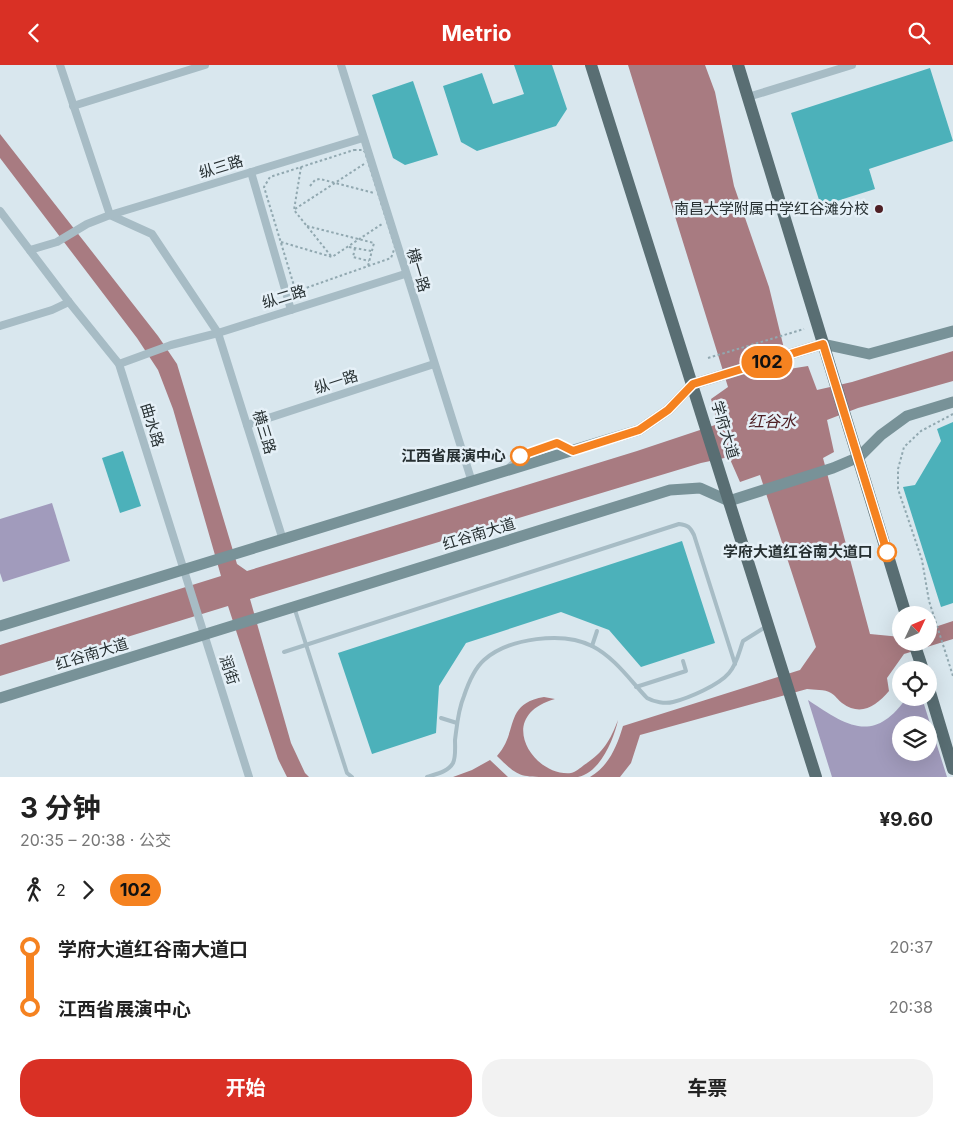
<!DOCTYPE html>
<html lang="zh">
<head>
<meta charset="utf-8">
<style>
	:root { --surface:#fff; --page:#f2f2f2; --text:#222; --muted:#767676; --accent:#d93025 }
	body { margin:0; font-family:Inter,"Noto Sans SC",sans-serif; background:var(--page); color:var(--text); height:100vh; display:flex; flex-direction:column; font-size:19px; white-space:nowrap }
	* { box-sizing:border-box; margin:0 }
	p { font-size:16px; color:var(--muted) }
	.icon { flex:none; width:28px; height:28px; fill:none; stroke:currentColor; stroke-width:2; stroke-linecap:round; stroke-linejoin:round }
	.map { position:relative; height:712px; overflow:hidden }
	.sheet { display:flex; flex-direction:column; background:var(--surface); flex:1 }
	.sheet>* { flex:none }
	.badge { padding:0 10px; border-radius:16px; font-size:18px; line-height:32px }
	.needle { width:32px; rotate:46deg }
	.fabs { position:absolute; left:892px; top:541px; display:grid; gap:10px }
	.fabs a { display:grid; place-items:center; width:45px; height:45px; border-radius:50%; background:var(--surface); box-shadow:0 5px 20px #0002; font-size:25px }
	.map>.badge { position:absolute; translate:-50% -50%; box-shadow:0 0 0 2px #fff }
	.legs { display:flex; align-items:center; gap:8px; height:55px; padding:0 20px; font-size:16px }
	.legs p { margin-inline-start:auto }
	.headline { display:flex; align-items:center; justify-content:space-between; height:85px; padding:0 20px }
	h1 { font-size:28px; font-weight:700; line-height:38px }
	.button { display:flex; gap:10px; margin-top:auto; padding:10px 20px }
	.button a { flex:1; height:58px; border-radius:20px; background:var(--accent); color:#fff; font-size:20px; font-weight:700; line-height:58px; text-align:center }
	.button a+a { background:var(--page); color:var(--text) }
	ul { padding:0 20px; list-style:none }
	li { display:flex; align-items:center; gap:18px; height:60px; font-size:19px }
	li i { display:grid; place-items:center; width:8px; height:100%; margin:0 6px; background:currentColor }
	li i::after { content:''; width:12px; height:12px; margin:-6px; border:4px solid; border-radius:50%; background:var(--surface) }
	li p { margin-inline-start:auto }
	li:first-child i { background:linear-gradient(#0000 50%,currentColor 0) }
	li:last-child i { background:linear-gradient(currentColor 50%,#0000 0) }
	header { display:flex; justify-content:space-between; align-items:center; height:65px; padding:0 20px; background:var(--accent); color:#fff; font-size:22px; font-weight:700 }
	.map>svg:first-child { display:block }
	.green { fill:#a19bbc; fill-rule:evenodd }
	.water { fill:#a87b81 }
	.building { fill:#4cb1ba }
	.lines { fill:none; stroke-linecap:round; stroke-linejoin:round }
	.path { stroke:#91a8b0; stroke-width:2; stroke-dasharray:2.5 2.5; stroke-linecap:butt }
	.service { stroke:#a7bcc5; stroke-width:4 }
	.minor { stroke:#a7bcc5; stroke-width:8 }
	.secondary { stroke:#789298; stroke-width:11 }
	.primary { stroke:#596e73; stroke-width:12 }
	.line-1-casing { stroke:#fff; stroke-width:11 }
	.line-1 { stroke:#f58220; stroke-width:8 }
	.poi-dot { fill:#4f2025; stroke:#e5f0f7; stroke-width:2 }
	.stop-1-dot { fill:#fff; stroke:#f58220; stroke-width:2.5 }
	.labels { text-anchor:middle; stroke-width:5; stroke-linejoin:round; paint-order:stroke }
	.street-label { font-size:15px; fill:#273032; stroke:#e5f0f7 }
	.poi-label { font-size:15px; fill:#273032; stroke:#e5f0f7; text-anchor:end }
	.stop-label { font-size:15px; font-weight:bold; fill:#273032; stroke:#e5f0f7; text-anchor:end }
	.water-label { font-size:16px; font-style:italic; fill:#4f2025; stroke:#e5f0f7 }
</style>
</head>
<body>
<header><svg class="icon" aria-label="back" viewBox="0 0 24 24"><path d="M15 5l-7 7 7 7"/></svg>Metrio<svg class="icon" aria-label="search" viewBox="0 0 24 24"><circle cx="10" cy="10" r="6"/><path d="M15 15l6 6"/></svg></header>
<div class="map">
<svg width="953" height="712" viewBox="0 0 953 712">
	<rect width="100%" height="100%" fill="#d9e7ee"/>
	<g class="green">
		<path d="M52,438L70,496L3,517L0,508V454Z"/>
		<path d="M907,632L922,633L947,712H832L808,635C847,661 874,680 907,632ZM901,660H929V688H901Z"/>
	</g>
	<g class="water">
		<path d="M628,0H705L715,27L734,121L769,222L789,304L808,301L817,325L852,317L953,286V316L858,343L827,355L834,387L823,393L870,569L901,572V578H929V564L953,556V574L904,589L887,613L889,626C876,641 861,652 842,638C838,635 835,630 831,628C825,624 814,625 807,624L640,670L631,698L620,712H590C609,701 617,681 623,661L800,605L816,582L760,410L740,417L729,392L701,398L250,534L291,678L305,708L309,712H287L278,694L228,541L0,611V580L221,511L173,344L158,305L137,273L0,93V69L158,271L177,299L237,499L247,506L637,386L718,359L711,334L728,322Z"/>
		<path d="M544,632L555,634C494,651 533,712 571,708C576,707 580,703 584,700C603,688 610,676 618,655C614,674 600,708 578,712C569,712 559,712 551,712C520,712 518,712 497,691C519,667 503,639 544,632Z"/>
		<path d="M490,695L508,712H453L472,705Z"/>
	</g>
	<g class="building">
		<path d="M514,0H552L567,44L556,61L477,86L461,77L443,21L482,8L493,39L524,29Z"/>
		<path d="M930,3L953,76L869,104L875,124L821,141L791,48Z"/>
		<path d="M413,16L438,90L405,100L393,93L372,30Z"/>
		<path d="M953,357V538L941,542L903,422L915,420L941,376L937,364Z"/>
		<path d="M123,386L141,441L120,448L102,393Z"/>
		<path d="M682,476L715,578L641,602L609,565L561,547L466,578L439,621L436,668L372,689L338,588Z"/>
	</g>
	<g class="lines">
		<g class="path">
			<path d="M354,85H363L365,87L395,182L391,193L303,224H295L264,122L270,112Z"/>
			<path d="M301,102L294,145L331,191"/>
			<path d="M310,121L315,115L320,114L374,128"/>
			<path d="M295,144L364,99"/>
			<path d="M307,161L374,178L368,201"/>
			<path d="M281,177L332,192L382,159"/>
			<path d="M349,182L371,186"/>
			<path d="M355,183L353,192L369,196"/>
			<path d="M708,293L804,264"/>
			<path d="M953,349L921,366L904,382L898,404V424L922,495L929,536L953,611"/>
		</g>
		<g class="service">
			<path d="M508,401L519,391L557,378L569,384"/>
			<path d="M295,545L347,708L352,712"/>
			<path d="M592,581L597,566"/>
			<path d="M284,587L679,459C688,460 690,462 694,470L735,599"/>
			<path d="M636,622L686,606L683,596"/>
			<path d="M441,653L457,658"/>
			<path d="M427,712C436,709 448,707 453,698C456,692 455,682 455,675C457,660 458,645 464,631C468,619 475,603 484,595C509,573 563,566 592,581C614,592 630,615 647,633C654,637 665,639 673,637C689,633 719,620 729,608C737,599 739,587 743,576L767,561"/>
		</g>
		<g class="minor">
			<path d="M60,0L110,150L152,169L218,268L283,475"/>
			<path d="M341,0L472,417"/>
			<path d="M748,32L852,0"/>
			<path d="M73,41L205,0"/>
			<path d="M251,107L291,245"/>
			<path d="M0,146L69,237L119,299L249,712"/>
			<path d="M30,185L57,177L87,159L110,150L363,73"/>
			<path d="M0,261L52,245L69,237"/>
			<path d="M119,299L171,280L218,268L405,209"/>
			<path d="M247,360L434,299"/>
		</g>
		<g class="secondary">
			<path d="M0,561L639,365L668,345L693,319L823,279L869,289L953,266"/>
			<path d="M0,633L670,425L700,423L729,436L833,403L859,392L881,370L907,351L953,337"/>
		</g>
		<g class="primary">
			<path d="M591,0L816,712"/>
			<path d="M738,0L906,550"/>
			<path d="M914,578L923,605"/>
			<path d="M929,624L953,704"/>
		</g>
	</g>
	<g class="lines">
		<g class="line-1-casing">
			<path id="line-1" d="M520,391L557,378L573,386L639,365L668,345L693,319L823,279L887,487"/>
		</g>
		<use href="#line-1" class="line-1"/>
	</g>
	<circle class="poi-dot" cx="879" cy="144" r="5"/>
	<g class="stop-1-dot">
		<circle cx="520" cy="391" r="9"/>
		<circle cx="887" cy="487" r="9"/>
	</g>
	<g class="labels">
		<g class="street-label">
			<text transform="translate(221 102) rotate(-17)" y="5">纵三路</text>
			<text transform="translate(418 205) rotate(73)" y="5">横一路</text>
			<text transform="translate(284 232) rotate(-17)" y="5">纵二路</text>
			<text transform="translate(336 317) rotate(-18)" y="5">纵一路</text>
			<text transform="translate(152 360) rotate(73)" y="5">曲水路</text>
			<text transform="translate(725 365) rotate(73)" y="5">学府大道</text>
			<text transform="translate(264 367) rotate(73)" y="5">横三路</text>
			<text transform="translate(479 469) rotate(-17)" y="5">红谷南大道</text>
			<text transform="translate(92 589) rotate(-17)" y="5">红谷南大道</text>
			<text transform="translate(229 605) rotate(72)" y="5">润街</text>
		</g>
		<g class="poi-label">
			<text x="869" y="149">南昌大学附属中学红谷滩分校</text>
		</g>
		<g class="stop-label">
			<text x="506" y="396">江西省展演中心</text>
			<text x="873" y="492">学府大道红谷南大道口</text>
		</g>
		<g class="water-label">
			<text x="772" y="362">红谷水</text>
		</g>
	</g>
</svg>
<div class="fabs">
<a><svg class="needle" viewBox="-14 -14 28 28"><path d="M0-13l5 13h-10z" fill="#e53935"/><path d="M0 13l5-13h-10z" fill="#767676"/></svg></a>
<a><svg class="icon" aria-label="locate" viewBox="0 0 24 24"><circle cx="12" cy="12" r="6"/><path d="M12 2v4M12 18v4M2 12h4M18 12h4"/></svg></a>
<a><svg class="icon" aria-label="layers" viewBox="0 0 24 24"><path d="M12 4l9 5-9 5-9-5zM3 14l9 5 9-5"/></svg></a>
</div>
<b class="badge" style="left:767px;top:297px;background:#f58220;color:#111">102</b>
</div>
<section class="sheet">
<div class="headline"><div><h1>3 分钟</h1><p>20:35 – 20:38 · 公交</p></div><b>¥9.60</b></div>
<div class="legs"><svg class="icon" aria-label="walk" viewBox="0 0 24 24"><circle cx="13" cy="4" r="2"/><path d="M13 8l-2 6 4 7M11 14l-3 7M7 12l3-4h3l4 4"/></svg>2<svg class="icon" aria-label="forward" viewBox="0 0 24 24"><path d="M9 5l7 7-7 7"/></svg><b class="badge" style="background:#f58220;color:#111">102</b></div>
<ul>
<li><i style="color:#f58220"></i><b>学府大道红谷南大道口</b><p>20:37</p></li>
<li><i style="color:#f58220"></i><b>江西省展演中心</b><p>20:38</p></li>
</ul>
<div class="button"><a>开始</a><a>车票</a></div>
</section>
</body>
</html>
